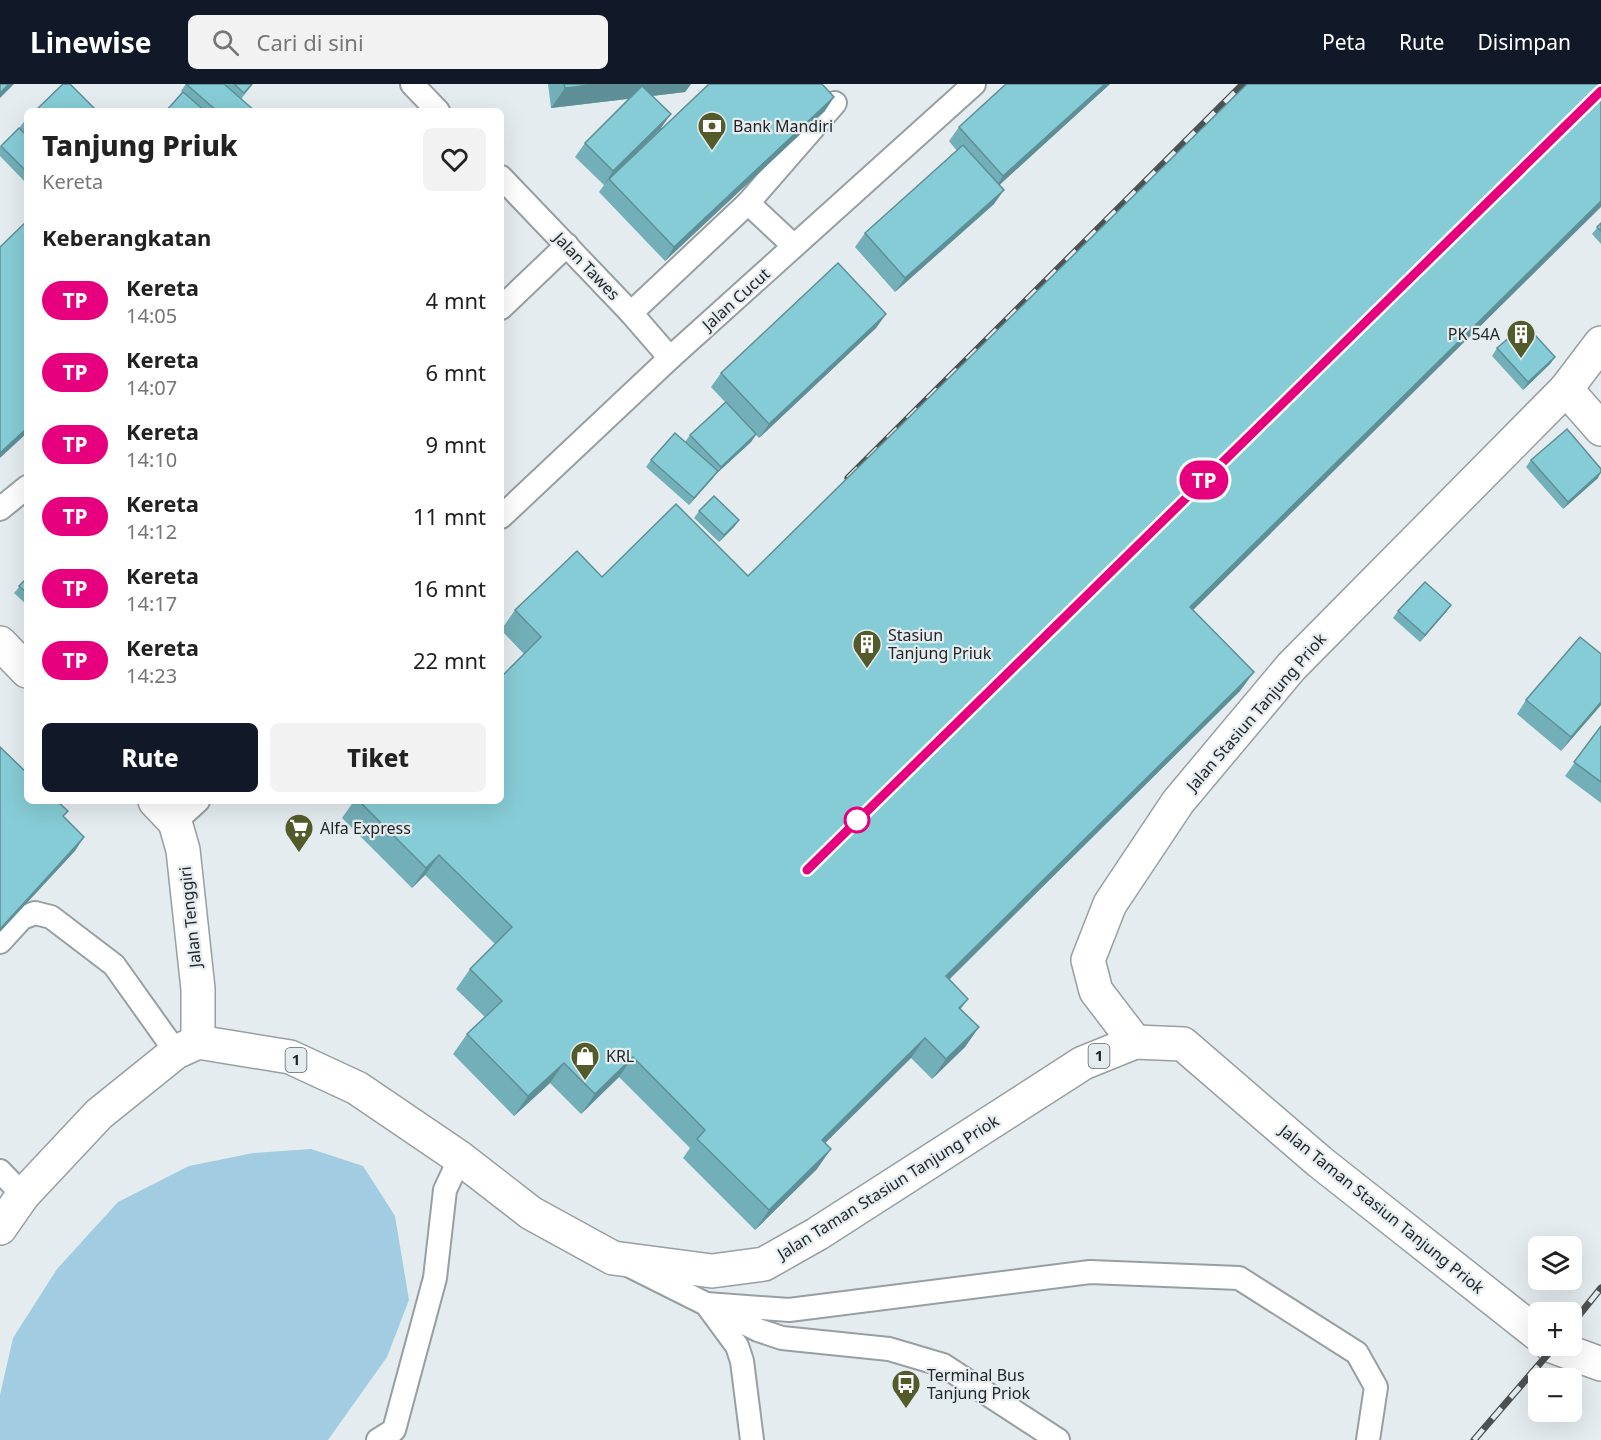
<!DOCTYPE html>
<html lang="id">
<head>
<meta charset="utf-8">
<style>
	:root { --surface:#fff; --page:#f2f2f2; --text:#222; --muted:#767676; --accent:#111827 }
	body { margin:0; font-family:"Noto Sans",sans-serif; background:var(--page); color:var(--text); height:100vh; display:flex; flex-direction:column; font-size:22px; white-space:nowrap }
	* { box-sizing:border-box; margin:0 }
	p { font-size:20px; color:var(--muted) }
	.icon { flex:none; width:33px; height:33px; fill:none; stroke:currentColor; stroke-width:2; stroke-linecap:round; stroke-linejoin:round }
	.map { position:relative; flex:1; overflow:hidden }
	.details { position:absolute; left:24px; top:24px; width:480px; height:696px; display:flex; flex-direction:column; background:var(--surface); border-radius:9px; box-shadow:0 6px 24px #0002 }
	.details>* { flex:none }
	.badge { padding:0 12px; border-radius:20px; font-size:21px; line-height:39px }
	.controls { position:absolute; left:1528px; top:1152px; display:grid; gap:12px }
	.controls a { display:grid; place-items:center; width:54px; height:54px; border-radius:9px; background:var(--surface); box-shadow:0 6px 24px #0002; font-size:30px }
	.map>.badge { position:absolute; translate:-50% -50%; box-shadow:0 0 0 3px #fff }
	h2 { padding:0 18px; font-size:22px; line-height:54px }
	.round { display:grid; place-items:center; flex:none; width:63px; height:63px; border-radius:9px; background:var(--page) }
	.headline { display:flex; align-items:center; justify-content:space-between; height:102px; padding:0 18px }
	h1 { font-size:28px; font-weight:800; line-height:45px }
	.primary-button { display:flex; gap:12px; margin-top:auto; padding:12px 18px }
	.primary-button a { flex:1; height:69px; border-radius:9px; background:var(--accent); color:#fff; font-size:24px; font-weight:800; line-height:69px; text-align:center }
	.primary-button a+a { background:var(--page); color:var(--text) }
	ul { padding:0; list-style:none }
	li { display:flex; align-items:center; gap:18px; height:72px; padding:0 18px }
	li div { flex:1 }
	li b { display:block; font-size:22px }
	li em { font-style:normal }
	li .badge { min-width:66px; font-weight:700; text-align:center }
	header { display:flex; align-items:center; gap:36px; box-sizing:border-box; height:84px; padding:0 30px; background:var(--accent); color:#fff }
	header strong { font-size:28px }
	nav { display:flex; gap:33px; margin-inline-start:auto; font-size:21px }
	.search { width:420px; height:54px; background:var(--page); display:flex; align-items:center; gap:15px; box-sizing:border-box; padding:0 21px; border-radius:9px; color:var(--muted); font-size:22px }
	.map>svg:first-child { display:block }
	.green { fill:#a1cce2 }
	.lines { fill:none; stroke-linecap:round; stroke-linejoin:round }
	.lane-casing { stroke:#989fa3; stroke-width:26 }
	.street-casing { stroke:#989fa3; stroke-width:36 }
	.secondary-casing { stroke:#989fa3; stroke-width:36 }
	.highway-casing { stroke:#989fa3; stroke-width:36 }
	.lane { stroke:#fff; stroke-width:22 }
	.street { stroke:#fff; stroke-width:33 }
	.secondary { stroke:#fff; stroke-width:33 }
	.highway { stroke:#fff; stroke-width:33 }
	.rail-casing { stroke:#4d5152; stroke-width:7 }
	.rail { stroke:#e5ecf0; stroke-width:4.5; stroke-dasharray:14; stroke-linecap:butt }
	.wall { fill:#73afb8 }
	.shaded-wall { fill:#5e8f96 }
	.building { fill:#86ccd6; stroke:#5e8f96; stroke-width:1.5 }
	.line-casing { stroke:#fff; stroke-width:14 }
	.line { stroke:#e6007e; stroke-width:9 }
	.stop-dot { fill:#fff; stroke:#e6007e; stroke-width:3 }
	.labels { text-anchor:middle; stroke-width:4.5; stroke-linejoin:round; paint-order:stroke }
	.shield { fill:#e5ecf0; stroke:#5d6163; stroke-width:1.5 }
	.shield-label { font-size:15px; font-weight:bold; fill:#232627 }
	.poi-label { font-size:16px; fill:#232627; stroke:#e5ecf0; text-anchor:start }
	.street-label { font-size:16px; fill:#232627; stroke:#e5ecf0 }
</style>
</head>
<body>
<header>
<strong>Linewise</strong>
<div class="search"><svg class="icon" aria-label="search" viewBox="0 0 24 24"><circle cx="10" cy="10" r="6"/><path d="M15 15l6 6"/></svg>Cari di sini</div>
<nav><a>Peta</a><a>Rute</a><a>Disimpan</a></nav>
</header>
<div class="map">
<svg width="1601" height="1356" viewBox="0 0 1601 1356">
	<rect width="100%" height="100%" fill="#e5ecf0"/>
	<path class="green" d="M311,1065L363,1082L395,1132L409,1216L387,1273L328,1356H0V1311L13,1254L57,1185L118,1118L189,1082L253,1069Z"/>
	<g class="lines">
		<g class="lane-casing">
			<g id="lane">
				<path d="M412,0L438,27"/>
				<path d="M501,93L631,229L670,274"/>
				<path d="M748,119L794,162"/>
				<path d="M501,224L567,161"/>
				<path d="M631,229L748,119L835,19"/>
				<path d="M0,425L27,403"/>
				<path d="M501,433L670,274L974,0"/>
				<path d="M175,738L198,717"/>
				<path d="M0,858L22,834L35,829L51,833L114,881L176,968"/>
				<path d="M0,1087L23,1111"/>
				<path d="M632,1183L758,1246L782,1254L889,1265L943,1281L1058,1356"/>
				<path d="M706,1220L789,1226L1090,1188L1239,1194L1357,1269L1376,1303L1368,1356"/>
				<path d="M709,1224L737,1262L742,1277L752,1356"/>
				<path d="M378,1356L394,1346L435,1194L445,1106L460,1074"/>
			</g>
		</g>
		<g class="street-casing">
			<g id="street">
				<path d="M1566,305L1601,345"/>
				<path d="M1135,958L1096,907L1088,876L1110,820L1178,718L1291,583L1566,305L1601,259"/>
			</g>
		</g>
		<g class="secondary-casing">
			<g id="secondary">
				<path d="M0,559L27,587"/>
				<path d="M155,717L175,738L183,766L198,905V958"/>
			</g>
		</g>
		<g class="highway-casing">
			<g id="highway">
				<path d="M0,1144L23,1111L99,1030L176,968L198,958L290,973L357,1004L460,1074L531,1129L613,1174L712,1187L764,1180L817,1150L1083,979L1135,958L1183,960L1320,1078L1539,1251"/>
				<path d="M1552,1262L1601,1280"/>
			</g>
		</g>
		<use href="#lane" class="lane"/>
		<use href="#street" class="street"/>
		<use href="#secondary" class="secondary"/>
		<use href="#highway" class="highway"/>
		<g class="rail-casing">
			<g id="rail">
				<path d="M848,394L1243,0"/>
				<path d="M1572,1240L1601,1204"/>
				<path d="M1474,1356L1555,1262"/>
			</g>
		</g>
		<use href="#rail" class="rail"/>
	</g>
	<g class="wall">
		<path d="M186,0H253L241,15L255,27H166L182,8L181,7Z"/>
		<path d="M548,0H691L685,8L652,12L661,44L825,27L665,177L599,108L604,101L575,73L585,59L628,15L551,24Z"/>
		<path d="M1110,0L999,101L994,120L895,208L855,163L865,149L957,67L949,57L959,43Z"/>
		<path d="M27,34V100L0,72V63L19,44Z"/>
		<path d="M1601,139V160L1592,150Z"/>
		<path d="M886,230L876,244L759,354L756,351L751,358L716,390L689,421L646,383L651,376L685,358L690,351L725,318L711,303L721,289Z"/>
		<path d="M1497,264L1555,273L1550,280L1523,306L1492,272Z"/>
		<path d="M1531,376L1598,394L1563,425L1526,383Z"/>
		<path d="M699,427L739,436L734,443L719,458L694,434Z"/>
		<path d="M748,492L1193,526L1240,607L949,896L968,915L961,925L979,943L965,963L932,995L911,974L825,1059L817,1085L755,1146L683,1074L690,1064L619,993L581,1030L550,999L514,1032L453,970L467,950L485,933L456,905L470,885L495,860L425,791L412,804L342,734L354,717H501L524,570L501,546L515,526L602,493Z"/>
		<path d="M27,494V521L14,509Z"/>
		<path d="M1451,521L1446,528L1420,558L1393,534L1398,527Z"/>
		<path d="M1526,616L1601,621L1561,667L1517,630Z"/>
		<path d="M1601,642V719L1565,692Z"/>
	</g>
	<g class="shaded-wall">
		<path d="M9,0H14L0,14V9Z"/>
		<path d="M599,0H691L685,8L551,24L565,4Z"/>
		<path d="M1105,0H1110L994,106L1003,92Z"/>
		<path d="M834,13L825,27L665,177L674,163Z"/>
		<path d="M671,30L661,44L609,95L604,101L613,87Z"/>
		<path d="M1004,106L994,120L895,208L905,194Z"/>
		<path d="M1601,117V123L1176,543L1190,523Z"/>
		<path d="M886,230L876,244L759,354L769,340Z"/>
		<path d="M1555,273L1550,280L1523,306L1528,298Z"/>
		<path d="M27,344V349L0,374V369Z"/>
		<path d="M756,350L751,358L716,390L721,383Z"/>
		<path d="M718,387L713,394L689,421L694,414Z"/>
		<path d="M1601,388L1598,394L1563,425L1568,418Z"/>
		<path d="M739,436L734,443L719,458L724,451Z"/>
		<path d="M1451,521L1446,528L1420,558L1425,551Z"/>
		<path d="M1254,588L1240,607L932,912L946,892Z"/>
		<path d="M1601,618V621L1561,667L1571,653Z"/>
		<path d="M84,753L75,767L0,848V845Z"/>
		<path d="M439,771L425,791L412,804L426,784Z"/>
		<path d="M979,943L965,963L932,995L946,975Z"/>
		<path d="M925,954L911,974L808,1076L822,1056Z"/>
		<path d="M633,973L619,993L581,1030L595,1010Z"/>
		<path d="M564,979L550,999L514,1032L528,1012Z"/>
		<path d="M831,1065L817,1085L755,1146L769,1126Z"/>
	</g>
	<g class="building">
		<path d="M0,0H9L0,9Z"/>
		<path d="M63,0H70L97,27H35Z"/>
		<path d="M186,0H224L255,27H217Z"/>
		<path d="M234,0H252L244,9Z"/>
		<path d="M564,0H599L565,4Z"/>
		<path d="M709,0H822L834,13L674,163L609,95Z"/>
		<path d="M1006,0H1105L1003,92L959,43Z"/>
		<path d="M1247,0H1601V117L1190,523L1254,588L946,892L968,915L959,924L979,943L946,975L925,954L822,1056L831,1065L769,1126L697,1055L705,1046L633,973L595,1010L564,979L528,1012L467,950L502,917L470,885L512,843L439,771L426,784L359,717H501V593L541,553L515,526L577,467L602,493L676,420L748,492Z"/>
		<path d="M642,2L671,30L613,87L585,59Z"/>
		<path d="M183,8L205,27H166Z"/>
		<path d="M19,44L27,52V88L1,62Z"/>
		<path d="M963,61L1004,106L905,194L865,149Z"/>
		<path d="M27,137V344L0,369V163Z"/>
		<path d="M1601,139V147L1597,143Z"/>
		<path d="M838,179L886,230L769,340L721,289Z"/>
		<path d="M1525,240L1555,273L1528,298L1497,264Z"/>
		<path d="M726,318L756,350L721,383L690,351Z"/>
		<path d="M1567,345L1601,385V388L1568,418L1531,376Z"/>
		<path d="M675,349L718,387L694,414L651,376Z"/>
		<path d="M714,412L739,436L724,451L699,427Z"/>
		<path d="M27,494V509L19,502Z"/>
		<path d="M1425,498L1451,521L1425,551L1398,527Z"/>
		<path d="M1580,553L1601,570V618L1571,653L1526,616Z"/>
		<path d="M1601,642V698L1574,678Z"/>
		<path d="M0,663L27,689V717H57L68,727L63,732L84,753L0,845Z"/>
	</g>
	<g class="lines">
		<g class="line-casing">
			<path id="line" d="M807,786L1601,7"/>
		</g>
		<use href="#line" class="line"/>
	</g>
	<defs>
		<g id="bank-pin" transform="scale(1.5)"><path d="M0 17L-7.5 6A9.5 9.5 0 1 1 7.5 6Z" fill="#545b2a" stroke="#e5ecf0"/><path d="M-6-4H6V4H-6ZM0-2.3a2.3 2.3 0 1 0 0 4.6a2.3 2.3 0 1 0 0-4.6Z" fill="#fff"/></g>
		<g id="building-pin" transform="scale(1.5)"><path d="M0 17L-7.5 6A9.5 9.5 0 1 1 7.5 6Z" fill="#545b2a" stroke="#e5ecf0"/><path d="M-4-6H4V6H1V3H-1V6H-4ZM-2.5-4.3h1.7v1.8h-1.7ZM.8-4.3h1.7v1.8H.8ZM-2.5-1h1.7V.8h-1.7ZM.8-1h1.7V.8H.8Z" fill="#fff"/></g>
		<g id="supermarket-pin" transform="scale(1.5)"><path d="M0 17L-7.5 6A9.5 9.5 0 1 1 7.5 6Z" fill="#545b2a" stroke="#e5ecf0"/><path d="M-6-5.5h2.5l.6 2H6L4.5 2H-2.5L-4.4-4H-6ZM-1.5 3.2a1.3 1.3 0 1 0 .1 0ZM3 3.2a1.3 1.3 0 1 0 .1 0Z" fill="#fff"/></g>
		<g id="shop-pin" transform="scale(1.5)"><path d="M0 17L-7.5 6A9.5 9.5 0 1 1 7.5 6Z" fill="#545b2a" stroke="#e5ecf0"/><path d="M-5-2.5h2.3a2.7 3.5 0 0 1 5.4 0H5L5.5 6h-11ZM-1.5-2.5h3a1.5 2.3 0 0 0-3 0Z" fill="#fff"/></g>
		<g id="bus-pin" transform="scale(1.5)"><path d="M0 17L-7.5 6A9.5 9.5 0 1 1 7.5 6Z" fill="#545b2a" stroke="#e5ecf0"/><path d="M-5-6H5V4H4V6H2V4H-2V6H-4V4H-5ZM-3.5-4V0h7V-4ZM-3.5 1.2v1.5H-2V1.2ZM2 1.2v1.5H3.5V1.2Z" fill="#fff"/></g>
	</defs>
	<g fill-rule="evenodd">
		<use href="#bank-pin" x="712" y="42"/>
		<use href="#building-pin" x="1521" y="250"/>
		<use href="#building-pin" x="867" y="560"/>
		<use href="#supermarket-pin" x="299" y="744"/>
		<use href="#shop-pin" x="585" y="972"/>
		<use href="#bus-pin" x="906" y="1300"/>
	</g>
	<circle class="stop-dot" cx="857" cy="736" r="12"/>
	<g class="labels">
		<g class="shield">
			<rect x="1088.5" y="960" width="21" height="24" rx="4.5"/>
			<rect x="285.5" y="964" width="21" height="24" rx="4.5"/>
		</g>
		<g class="shield-label">
			<text x="1099" y="977">1</text>
			<text x="296" y="981">1</text>
		</g>
		<g class="poi-label">
			<text x="733" y="48">Bank Mandiri</text>
			<text x="1500" y="256" text-anchor="end">PK 54A</text>
			<text x="888" y="557">Stasiun<tspan x="888" dy="18">Tanjung Priuk</tspan></text>
			<text x="320" y="750">Alfa Express</text>
			<text x="606" y="978">KRL</text>
			<text x="927" y="1297">Terminal Bus<tspan x="927" dy="18">Tanjung Priok</tspan></text>
		</g>
		<g class="street-label">
			<text transform="translate(587 182) rotate(46)" y="6">Jalan Tawes</text>
			<text transform="translate(736 215) rotate(-42)" y="6">Jalan Cucut</text>
			<text transform="translate(1256 628) rotate(-49)" y="6">Jalan Stasiun Tanjung Priok</text>
			<text transform="translate(190 833) rotate(-96)" y="6">Jalan Tenggiri</text>
			<text transform="translate(888 1103) rotate(-32)" y="6">Jalan Taman Stasiun Tanjung Priok</text>
			<text transform="translate(1382 1125) rotate(39)" y="6">Jalan Taman Stasiun Tanjung Priok</text>
		</g>
	</g>
</svg>
<div class="controls">
<a><svg class="icon" aria-label="layers" viewBox="0 0 24 24"><path d="M12 4l9 5-9 5-9-5zM3 14l9 5 9-5"/></svg></a>
<a>+</a>
<a>−</a>
</div>
<b class="badge" style="left:1204px;top:396px;background:#e6007e;color:#fff">TP</b>
<section class="details">
<div class="headline"><div><h1>Tanjung Priuk</h1><p>Kereta</p></div><a class="round"><svg class="icon" aria-label="heart" viewBox="0 0 24 24"><path d="M12 20l-8-8c-3-5 5-10 8-4 3-6 11-1 8 4z"/></svg></a></div>
<h2>Keberangkatan</h2>
<ul>
<li><span class="badge" style="background:#e6007e;color:#fff">TP</span><div><b>Kereta</b><p>14:05</p></div><em>4 mnt</em></li>
<li><span class="badge" style="background:#e6007e;color:#fff">TP</span><div><b>Kereta</b><p>14:07</p></div><em>6 mnt</em></li>
<li><span class="badge" style="background:#e6007e;color:#fff">TP</span><div><b>Kereta</b><p>14:10</p></div><em>9 mnt</em></li>
<li><span class="badge" style="background:#e6007e;color:#fff">TP</span><div><b>Kereta</b><p>14:12</p></div><em>11 mnt</em></li>
<li><span class="badge" style="background:#e6007e;color:#fff">TP</span><div><b>Kereta</b><p>14:17</p></div><em>16 mnt</em></li>
<li><span class="badge" style="background:#e6007e;color:#fff">TP</span><div><b>Kereta</b><p>14:23</p></div><em>22 mnt</em></li>
</ul>
<div class="primary-button"><a>Rute</a><a>Tiket</a></div>
</section>
</div>
</body>
</html>
